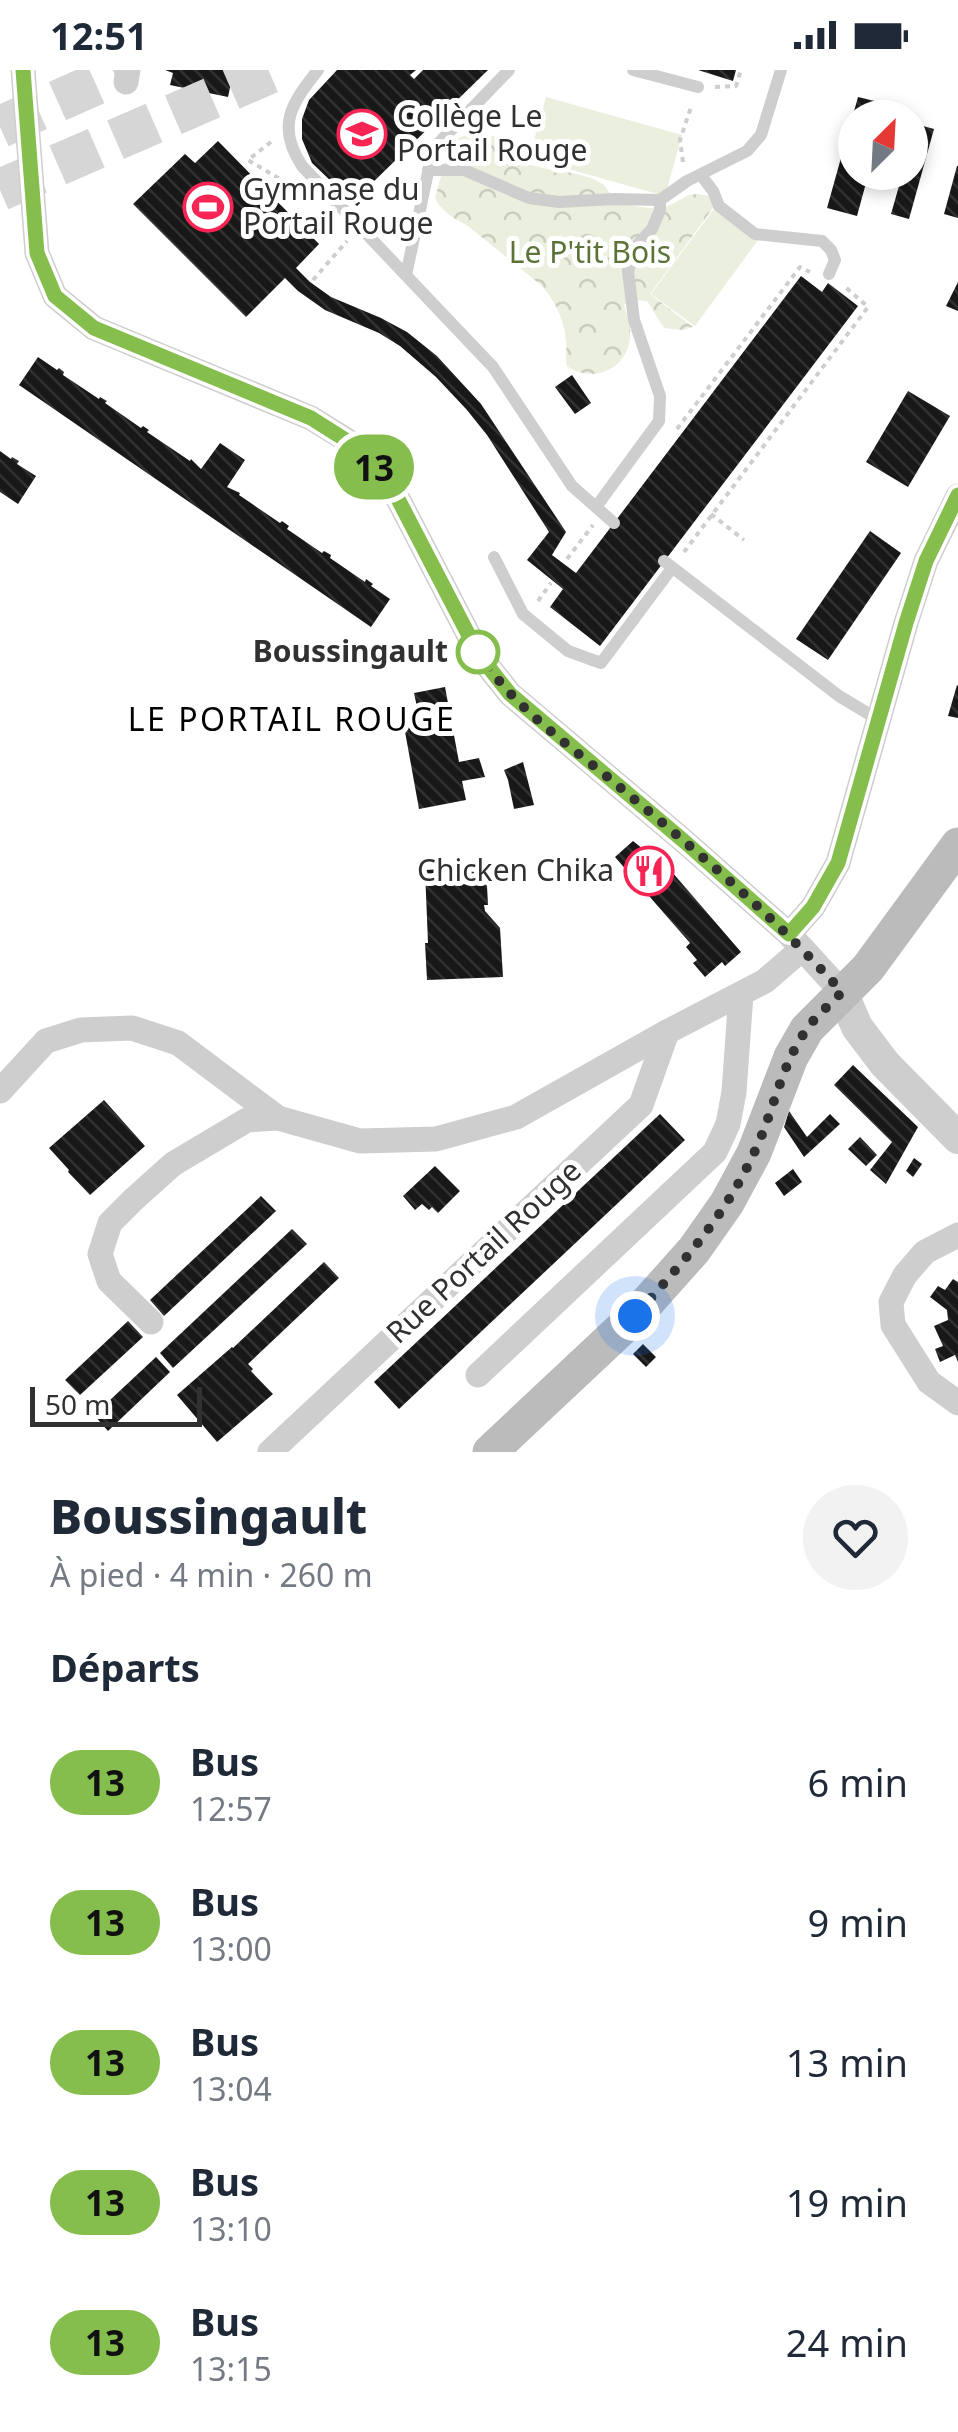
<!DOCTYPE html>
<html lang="fr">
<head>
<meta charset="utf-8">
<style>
	:root { --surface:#fff; --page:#f2f2f3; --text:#1f2937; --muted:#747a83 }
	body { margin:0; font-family:"Noto Sans",sans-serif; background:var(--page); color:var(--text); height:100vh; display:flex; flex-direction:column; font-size:38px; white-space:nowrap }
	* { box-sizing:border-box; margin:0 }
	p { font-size:32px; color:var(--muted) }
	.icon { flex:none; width:55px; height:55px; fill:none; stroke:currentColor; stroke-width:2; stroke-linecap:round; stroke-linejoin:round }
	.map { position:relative; height:1382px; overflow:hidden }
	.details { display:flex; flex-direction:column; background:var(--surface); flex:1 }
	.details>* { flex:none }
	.badge { padding:0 20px; border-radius:32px; font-size:35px; line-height:65px }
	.needle { width:65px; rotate:24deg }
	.fabs { position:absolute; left:838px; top:30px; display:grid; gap:20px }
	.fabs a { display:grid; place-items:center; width:90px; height:90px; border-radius:50%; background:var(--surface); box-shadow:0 5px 15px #0003; font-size:50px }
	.scale { position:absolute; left:30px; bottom:25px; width:172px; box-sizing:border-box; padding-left:10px; border:5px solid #313131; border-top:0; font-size:28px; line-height:35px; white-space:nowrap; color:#313131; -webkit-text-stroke:8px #fff; paint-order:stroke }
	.you { position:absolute; width:50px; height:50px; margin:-25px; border:8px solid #fff; border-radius:50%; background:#1a73e8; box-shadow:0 0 0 15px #1a73e833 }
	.map>.badge { position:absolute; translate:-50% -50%; box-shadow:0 0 0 5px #fff }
	h2 { padding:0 50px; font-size:38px; line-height:90px }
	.round { display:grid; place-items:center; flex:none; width:105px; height:105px; border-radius:52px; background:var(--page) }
	.headline { display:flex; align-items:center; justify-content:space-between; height:170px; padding:0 50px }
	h1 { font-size:48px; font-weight:800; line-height:75px }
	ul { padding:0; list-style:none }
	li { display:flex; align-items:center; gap:30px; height:140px; padding:0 50px }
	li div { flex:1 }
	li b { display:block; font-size:38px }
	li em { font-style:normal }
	li .badge { min-width:110px; font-weight:700; text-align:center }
	.status { display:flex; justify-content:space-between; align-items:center; height:70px; padding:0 50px; background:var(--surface); direction:ltr }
	.status svg { height:28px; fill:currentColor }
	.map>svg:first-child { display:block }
	.forest { fill:url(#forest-crowns) }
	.pitch { fill:#eaefde }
	.building { fill:url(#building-back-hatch) }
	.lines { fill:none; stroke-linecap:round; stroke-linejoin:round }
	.trunk-tunnel { stroke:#d6d6d6; stroke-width:42; stroke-dasharray:42 21; stroke-linecap:butt }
	.path { stroke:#cecece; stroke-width:4; stroke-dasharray:5 5; stroke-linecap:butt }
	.service { stroke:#cecece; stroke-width:12 }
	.minor { stroke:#cecece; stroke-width:25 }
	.tertiary { stroke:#cecece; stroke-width:32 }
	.secondary { stroke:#bbb; stroke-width:35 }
	.line-casing { stroke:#fff; stroke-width:22 }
	.line { stroke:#85be4c; stroke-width:15 }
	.walk { stroke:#313131; stroke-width:10; stroke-dasharray:0 18 }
	.stop-dot { fill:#fff; stroke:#85be4c; stroke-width:5 }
	.labels { text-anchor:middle; stroke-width:10; stroke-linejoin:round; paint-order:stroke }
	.poi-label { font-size:30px; fill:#313131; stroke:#fff; text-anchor:start }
	.park-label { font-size:30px; fill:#5c7239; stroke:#fff }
	.stop-label { font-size:30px; font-weight:bold; fill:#313131; stroke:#fff; text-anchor:end }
	.street-label { font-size:30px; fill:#313131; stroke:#fff }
	.neighbourhood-label { font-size:32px; letter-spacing:2.5px; fill:#000; stroke:#fff }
</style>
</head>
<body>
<div class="status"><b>12:51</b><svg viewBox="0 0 49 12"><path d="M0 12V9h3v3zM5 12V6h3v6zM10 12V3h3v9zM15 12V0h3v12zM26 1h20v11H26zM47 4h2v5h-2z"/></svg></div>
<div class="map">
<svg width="958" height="1382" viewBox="0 0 958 1382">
	<defs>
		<pattern id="forest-crowns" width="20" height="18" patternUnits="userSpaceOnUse" patternTransform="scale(2.5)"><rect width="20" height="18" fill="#eaefde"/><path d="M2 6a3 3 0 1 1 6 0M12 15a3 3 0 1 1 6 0" fill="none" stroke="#c9cdbf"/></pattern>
		<pattern id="building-back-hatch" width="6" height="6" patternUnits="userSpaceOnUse" patternTransform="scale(2.5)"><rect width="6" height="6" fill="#181818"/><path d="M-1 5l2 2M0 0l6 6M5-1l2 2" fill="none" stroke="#313131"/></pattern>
	</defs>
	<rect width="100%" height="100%" fill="#fff"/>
	<path class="forest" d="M472,62L497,67C513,107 567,94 599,112C607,116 604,116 610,123C620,135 637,137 652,138C681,140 682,116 710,127L713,138L650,224L693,257L683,260L664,258L647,231L629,230L624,235C626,243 630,252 630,260C633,296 595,316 567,296C565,287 567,280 566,271C564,249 556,233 542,216L468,156C456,150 440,140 435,128L449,77L459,68Z"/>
	<g class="pitch">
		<path d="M546,27L682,65L665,126L529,88Z"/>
		<path d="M714,139L758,170L695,256L651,224Z"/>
	</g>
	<g class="building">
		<path d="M165,0H234L228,27L170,15L173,3Z"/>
		<path d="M337,0H416L410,5L414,9L423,0H488L363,122L368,126L357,136L312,93L302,69V49L309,30Z"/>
		<path d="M698,0H736L733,11Z"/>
		<path d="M858,27L887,34L884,48H855V102H869L857,146L827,138Z"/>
		<path d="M916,54L934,59L909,149L891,144L903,102H910V76Z"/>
		<path d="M218,71L319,174L296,198L310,212L331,227L381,248L407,262L437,286L481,334L566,462L552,485L576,503L801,206L822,222L828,213L858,236L600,576L550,537L563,519L527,490L549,462L487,365L467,340L436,307L400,276L379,263L325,240L298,221L285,208L246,247L133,134L185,84L195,93Z"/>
		<path d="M957,96H958V148L944,144Z"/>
		<path d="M958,212V241L946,236Z"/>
		<path d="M38,287L57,300L59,298L64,302L63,305L99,329L100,327L107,331L105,333L141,358L143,356L149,360L147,362L190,391L191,389L201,399L220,373L245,390L227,417L240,423L239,425L280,453L282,451L289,456L287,459L322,483L324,481L331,485L330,488L365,512L366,509L373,514L371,516L390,529L371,557L19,315Z"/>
		<path d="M572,305L591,333L575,344L555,317Z"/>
		<path d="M908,321L950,346L908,417L866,392Z"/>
		<path d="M0,381L11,389L12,387L19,391L17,394L36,406L18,434L0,422Z"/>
		<path d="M870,461L901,483L828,590L796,569Z"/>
		<path d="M957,615L958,616V648L948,646Z"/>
		<path d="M445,617L459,692L479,688L485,707L462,711L466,730L419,739L402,645L421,641L420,636L417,637L414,623Z"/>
		<path d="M523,692L534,735L514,739L508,710L504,700Z"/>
		<path d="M633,771L672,802L741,882L725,896L722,892L705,907L693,893L697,890L686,877L690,873L615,787Z"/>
		<path d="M486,797L488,835H484L485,841L500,858L503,907L427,910L425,873H428L425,800Z"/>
		<path d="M853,995L918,1057L886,1114L870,1100L892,1072L834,1015Z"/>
		<path d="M104,1030L145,1076L90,1125L68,1102L69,1100L49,1078Z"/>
		<path d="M789,1041L807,1067L830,1044L840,1054L804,1087L784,1057Z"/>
		<path d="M660,1044L685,1070L399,1339L374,1312Z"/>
		<path d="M860,1067L877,1085L866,1096L848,1079Z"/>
		<path d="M914,1088L922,1094L913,1107L906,1101Z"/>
		<path d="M435,1096L460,1121L438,1143L432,1137L429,1140L422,1134L415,1140L403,1126Z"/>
		<path d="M793,1099L802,1112L784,1126L775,1113Z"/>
		<path d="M261,1126L276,1141L164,1246L150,1230Z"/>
		<path d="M292,1159L307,1174L173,1298L160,1283Z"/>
		<path d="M324,1192L339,1208L248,1294L253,1299L251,1301L273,1324L217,1372L177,1325L232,1277L233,1278Z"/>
		<path d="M953,1209L958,1212V1292L955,1285L940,1292L935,1279L943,1276L934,1256L948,1250L947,1240L930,1227L938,1216L945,1220Z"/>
		<path d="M128,1251L143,1267L80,1325L65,1310Z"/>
		<path d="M643,1274L656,1287L646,1297L633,1284Z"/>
		<path d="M156,1287L170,1302L108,1361L94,1345Z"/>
	</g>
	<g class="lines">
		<g class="trunk-tunnel">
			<path d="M0,57L127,0"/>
			<path d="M0,120L276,0"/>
		</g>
		<g class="path">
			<path d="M715,17L736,16L741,0"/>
			<path d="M271,72L248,90L300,121"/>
			<path d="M683,92L680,70L692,34"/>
			<path d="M313,210L347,171"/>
			<path d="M677,359L800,197L810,202"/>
			<path d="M711,444L744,470"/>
			<path d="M684,482L868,237L843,215"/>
			<path d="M567,489L593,455"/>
			<path d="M538,531L551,513"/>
		</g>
		<g class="service">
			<path d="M318,0C291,34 276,56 302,96L493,297L572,416L614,453"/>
			<path d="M633,0L698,17"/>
			<path d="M428,100H464L529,128L559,132L614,129L660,130L687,111L747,81L761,65L781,0"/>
			<path d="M701,105L713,121L719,136L755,164L822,171L831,180L835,190L829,204"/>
			<path d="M406,205L433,79L509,0"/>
			<path d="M596,437L659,351L660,326L634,250L628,201L636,176L652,159L660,140V130"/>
			<path d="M494,487L523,544L568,581L601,593L672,498"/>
			<path d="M664,491L839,626L879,650"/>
		</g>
		<g class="minor">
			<path d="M23,0L37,183L55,226L94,258L311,348L361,379L398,429L479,585L510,624L685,772L789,864L842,922"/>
			<path d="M126,12L128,0"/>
			<path d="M789,864L813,837L838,793L906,553L926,491L958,426"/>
			<path d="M0,1021L46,971L81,960L132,958L178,973L278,1048L360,1071L436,1069L516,1047L667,962L765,911L802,879"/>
			<path d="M958,1165L925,1182L905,1205L891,1232L893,1255L929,1312L958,1333"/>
			<path d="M151,1252L109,1211L100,1184L110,1153L133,1130L173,1094L247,1050L278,1048"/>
			<path d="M478,1305L715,1082L728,1054L734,1022L741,924"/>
			<path d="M270,1382L641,1035L667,962"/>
		</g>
		<path class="tertiary" d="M842,922L857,957L885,994L958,1068"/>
		<path class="secondary" d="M490,1382L635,1246L694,1180L727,1133L754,1083L791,987L807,959L868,898L958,775"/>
	</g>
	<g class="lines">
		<g class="line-casing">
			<path id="line" d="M23,0L37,183L55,226L94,258L311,348L360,379L398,429L479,585L510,624L685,772L789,864L813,837L838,793L906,553L926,491L958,425"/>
		</g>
		<use href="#line" class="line"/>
		<path class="walk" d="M478,582C513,638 572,677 622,719C699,783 776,848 842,922C832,933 819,943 810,955C781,992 774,1042 754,1083C724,1148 682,1193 635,1246"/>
	</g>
	<defs>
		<g id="school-ring" transform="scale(2.5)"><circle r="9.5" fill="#fff" stroke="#f72454" stroke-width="1.5"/><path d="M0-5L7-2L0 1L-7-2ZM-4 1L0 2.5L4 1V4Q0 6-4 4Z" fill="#f72454"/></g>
		<g id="stadium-ring" transform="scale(2.5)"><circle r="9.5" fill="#fff" stroke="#f72454" stroke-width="1.5"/><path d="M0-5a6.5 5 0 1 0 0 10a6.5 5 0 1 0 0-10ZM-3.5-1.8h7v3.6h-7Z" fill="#f72454"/></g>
		<g id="restaurant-ring" transform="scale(2.5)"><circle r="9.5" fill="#fff" stroke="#f72454" stroke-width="1.5"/><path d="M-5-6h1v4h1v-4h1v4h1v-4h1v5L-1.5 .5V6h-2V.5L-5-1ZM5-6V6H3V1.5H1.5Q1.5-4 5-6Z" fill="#f72454"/></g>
	</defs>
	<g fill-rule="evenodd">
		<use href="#school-ring" x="362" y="64"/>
		<use href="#stadium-ring" x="208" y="137"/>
		<use href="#restaurant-ring" x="649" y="801"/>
	</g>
	<circle class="stop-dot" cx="478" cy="582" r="20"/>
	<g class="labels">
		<g class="poi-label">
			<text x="397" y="57">Collège Le<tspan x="397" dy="34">Portail Rouge</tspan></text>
			<text x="243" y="130">Gymnase du<tspan x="243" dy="34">Portail Rouge</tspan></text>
			<text x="614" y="811" text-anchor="end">Chicken Chika</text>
		</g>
		<g class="park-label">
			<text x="590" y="193">Le P'tit Bois</text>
		</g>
		<g class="stop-label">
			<text x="448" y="592">Boussingault</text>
		</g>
		<g class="street-label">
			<text transform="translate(484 1182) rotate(-43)" y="10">Rue Portail Rouge</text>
		</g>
		<g class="neighbourhood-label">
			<text x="292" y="661">LE PORTAIL ROUGE</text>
		</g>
	</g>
</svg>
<div class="fabs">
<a><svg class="needle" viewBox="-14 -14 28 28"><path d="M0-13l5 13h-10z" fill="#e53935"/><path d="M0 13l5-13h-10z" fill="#747a83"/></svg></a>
</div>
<div class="scale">50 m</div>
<div class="you" style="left:635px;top:1246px"></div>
<b class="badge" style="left:374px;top:397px;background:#85be4c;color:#111">13</b>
</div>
<section class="details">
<div class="headline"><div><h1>Boussingault</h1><p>À pied · 4 min · 260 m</p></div><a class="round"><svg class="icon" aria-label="heart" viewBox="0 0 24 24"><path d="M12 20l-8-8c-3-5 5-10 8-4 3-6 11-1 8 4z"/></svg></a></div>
<h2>Départs</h2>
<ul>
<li><span class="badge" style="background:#85be4c;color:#111">13</span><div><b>Bus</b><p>12:57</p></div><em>6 min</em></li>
<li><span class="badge" style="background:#85be4c;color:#111">13</span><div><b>Bus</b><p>13:00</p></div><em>9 min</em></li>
<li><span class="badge" style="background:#85be4c;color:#111">13</span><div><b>Bus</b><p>13:04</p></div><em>13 min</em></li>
<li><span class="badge" style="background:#85be4c;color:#111">13</span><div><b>Bus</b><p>13:10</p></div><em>19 min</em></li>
<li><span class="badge" style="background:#85be4c;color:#111">13</span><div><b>Bus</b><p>13:15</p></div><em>24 min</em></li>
</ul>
</section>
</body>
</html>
